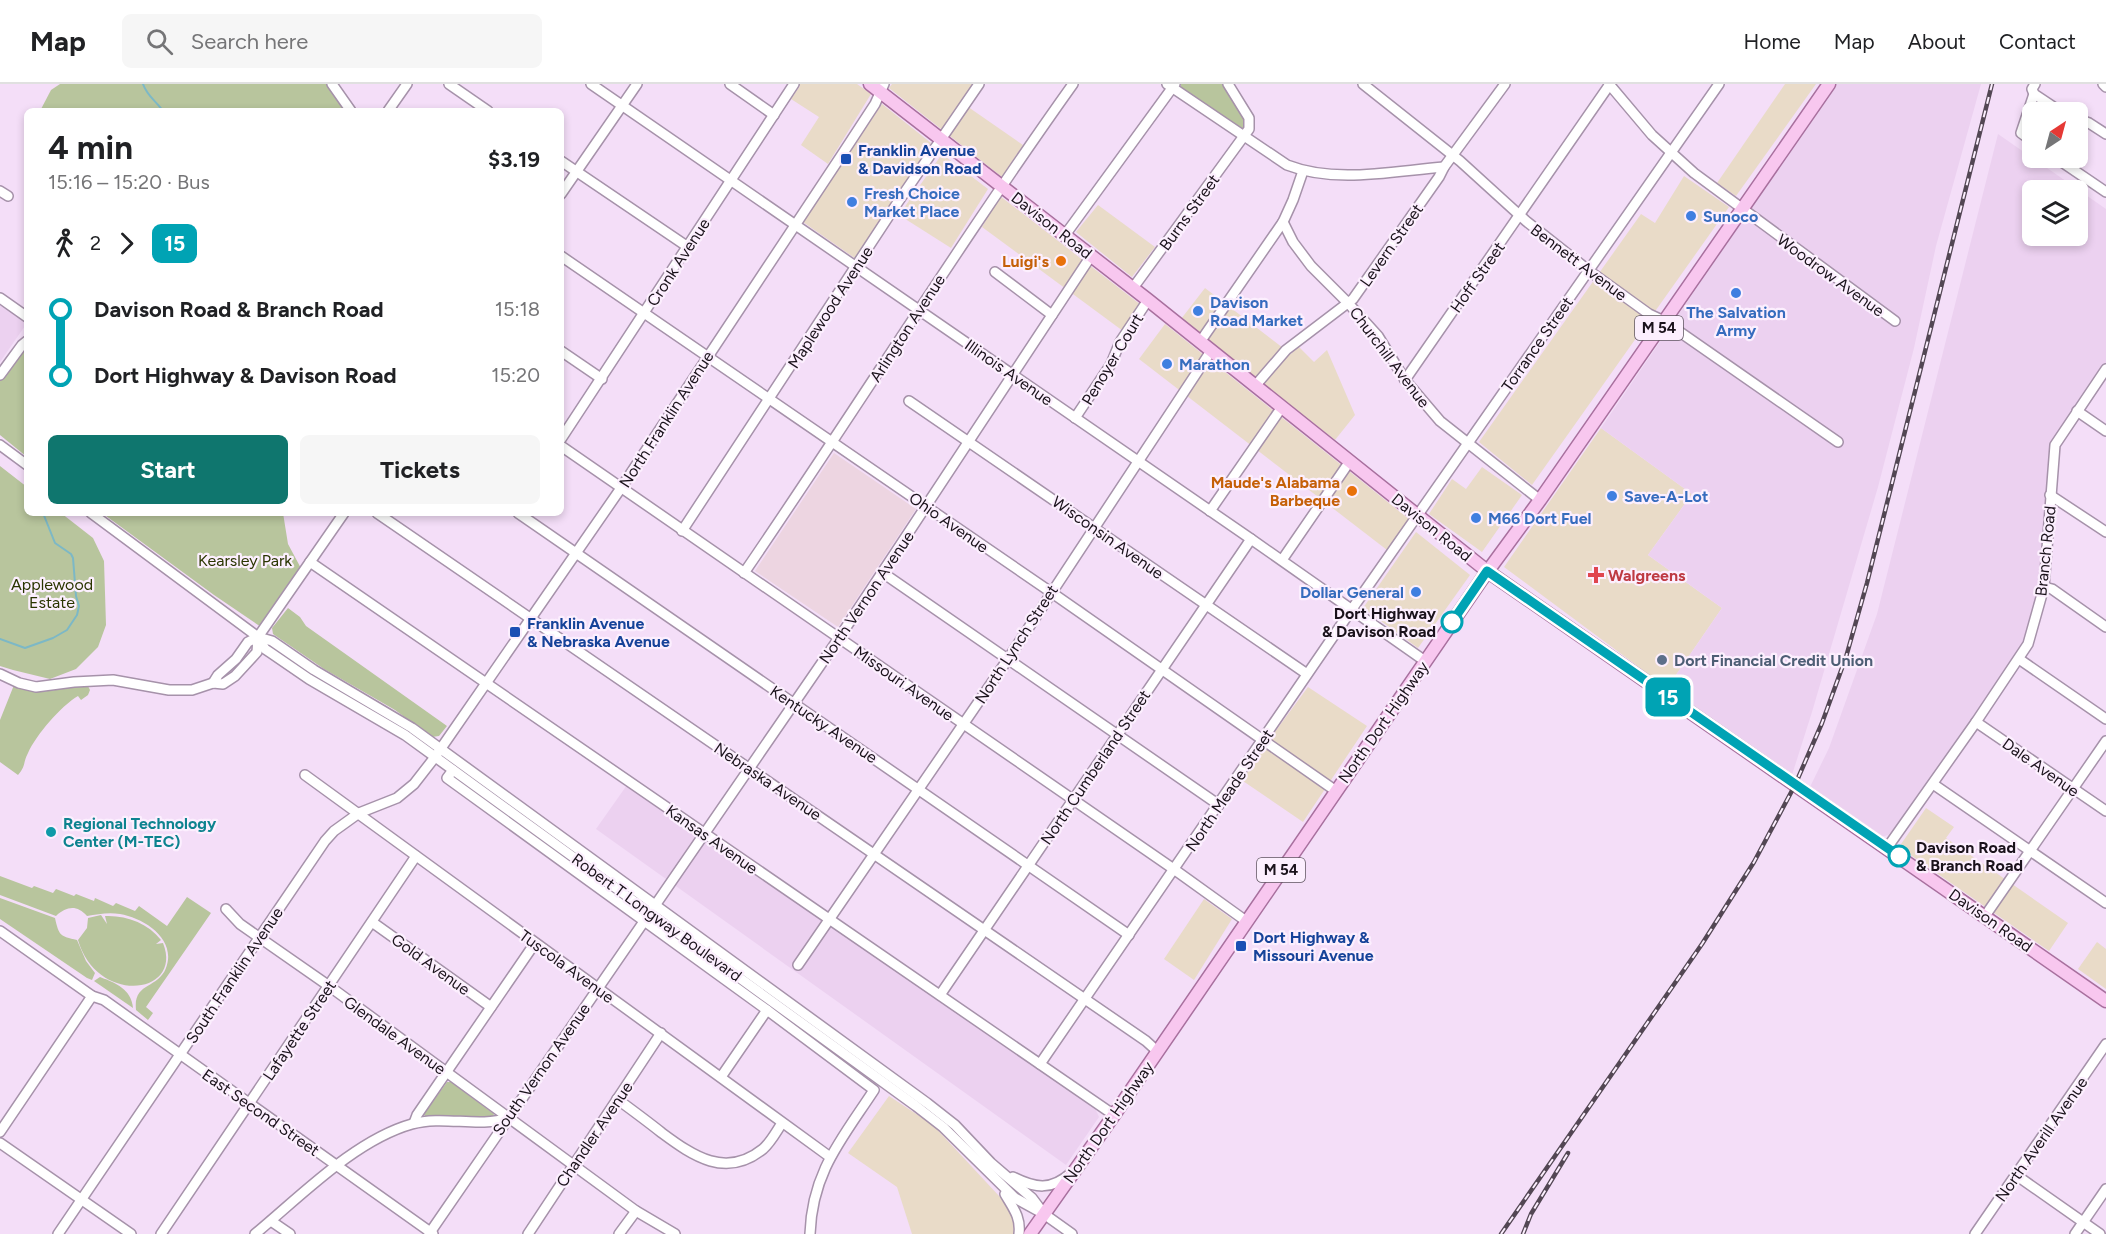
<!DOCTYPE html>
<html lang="en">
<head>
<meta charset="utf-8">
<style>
	:root { --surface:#fff; --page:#f6f6f6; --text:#202124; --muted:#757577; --line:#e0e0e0; --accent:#0f766e }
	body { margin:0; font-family:Figtree,sans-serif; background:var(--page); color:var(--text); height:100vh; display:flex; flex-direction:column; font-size:22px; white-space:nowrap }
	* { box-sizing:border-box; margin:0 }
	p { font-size:20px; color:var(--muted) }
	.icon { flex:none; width:33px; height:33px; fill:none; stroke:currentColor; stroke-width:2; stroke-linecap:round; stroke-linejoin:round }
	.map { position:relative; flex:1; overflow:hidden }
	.details { position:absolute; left:24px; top:24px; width:540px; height:408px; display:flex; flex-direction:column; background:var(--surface); border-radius:9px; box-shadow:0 3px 9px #0003 }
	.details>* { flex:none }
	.badge { padding:0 12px; border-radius:9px; font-size:21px; line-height:39px }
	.needle { width:39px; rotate:36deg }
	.fabs { position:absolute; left:2022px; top:18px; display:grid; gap:12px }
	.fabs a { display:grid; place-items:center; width:66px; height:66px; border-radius:9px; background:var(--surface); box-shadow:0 3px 9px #0003; font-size:30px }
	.map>.badge { position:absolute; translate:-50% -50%; box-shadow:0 0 0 3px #fff }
	.legs { display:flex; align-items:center; gap:9px; height:66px; padding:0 24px; font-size:20px }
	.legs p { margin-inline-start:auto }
	.overview { display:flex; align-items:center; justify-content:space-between; height:102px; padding:0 24px }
	h1 { font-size:33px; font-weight:700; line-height:45px }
	.button { display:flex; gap:12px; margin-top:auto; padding:12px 24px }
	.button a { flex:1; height:69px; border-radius:9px; background:var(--accent); color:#fff; font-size:24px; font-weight:700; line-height:69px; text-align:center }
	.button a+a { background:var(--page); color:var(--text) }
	ul { padding:0 24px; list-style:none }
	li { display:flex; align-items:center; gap:21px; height:66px; font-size:22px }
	li i { display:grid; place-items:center; width:9px; height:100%; margin:0 8px; background:currentColor }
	li i::after { content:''; width:15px; height:15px; margin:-8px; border:4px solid; border-radius:50%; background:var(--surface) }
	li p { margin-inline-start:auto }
	li:first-child i { background:linear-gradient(#0000 50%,currentColor 0) }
	li:last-child i { background:linear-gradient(currentColor 50%,#0000 0) }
	header { display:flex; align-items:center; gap:36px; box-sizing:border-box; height:84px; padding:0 30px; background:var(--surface); border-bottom:2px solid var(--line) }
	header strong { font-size:28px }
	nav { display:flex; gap:33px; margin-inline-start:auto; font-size:21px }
	.search { width:420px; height:54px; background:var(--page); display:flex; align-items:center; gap:15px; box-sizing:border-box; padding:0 21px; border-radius:9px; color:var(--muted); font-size:22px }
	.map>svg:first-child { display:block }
	.commercial { fill:#e9dbc8 }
	.built { fill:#ecd1f0; fill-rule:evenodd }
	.education { fill:#edd5e1 }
	.green { fill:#b8c59d }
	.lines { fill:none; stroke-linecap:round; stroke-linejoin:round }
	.stream { stroke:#7cb8c6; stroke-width:2 }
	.minor-casing { stroke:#a692aa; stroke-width:12 }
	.major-casing { stroke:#a8709e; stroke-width:15 }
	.minor { stroke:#fff; stroke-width:9 }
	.major { stroke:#f8c7ef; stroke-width:12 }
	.rail-casing { stroke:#534754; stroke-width:4.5 }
	.rail { stroke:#fceffe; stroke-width:2; stroke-dasharray:7; stroke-linecap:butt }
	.line-1-casing { stroke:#fff; stroke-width:14 }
	.line-1 { stroke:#00a3b4; stroke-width:9 }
	.transit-dot { fill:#1a4fb4; stroke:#fceffe; stroke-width:2 }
	.shop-dot { fill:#3f7fe0; stroke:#fceffe; stroke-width:2 }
	.food-dot { fill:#e8710a; stroke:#fceffe; stroke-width:2 }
	.health-dot { fill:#e0444e; stroke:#fceffe; stroke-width:2 }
	.stop-1-dot { fill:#fff; stroke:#00a3b4; stroke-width:3 }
	.service-dot { fill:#5c6f8a; stroke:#fceffe; stroke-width:2 }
	.culture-dot { fill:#0f9aa8; stroke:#fceffe; stroke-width:2 }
	.labels { text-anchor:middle; stroke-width:4.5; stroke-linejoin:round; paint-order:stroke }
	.shield { fill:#fceffe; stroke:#5e545f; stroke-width:1.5 }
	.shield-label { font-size:15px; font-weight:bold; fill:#1a121b }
	.transit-label { font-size:16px; font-weight:bold; fill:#164399; stroke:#fceffe; text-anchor:start }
	.shop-label { font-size:16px; font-weight:bold; fill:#366cbe; stroke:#fceffe; text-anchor:start }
	.street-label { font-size:16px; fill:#1a121b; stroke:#fceffe }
	.food-label { font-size:16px; font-weight:bold; fill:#c56008; stroke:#fceffe; text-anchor:end }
	.park-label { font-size:16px; fill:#2a3500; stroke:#fceffe }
	.health-label { font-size:16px; font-weight:bold; fill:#be3a42; stroke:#fceffe; text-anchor:start }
	.stop-label { font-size:16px; font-weight:bold; fill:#1a121b; stroke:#fceffe; text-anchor:end }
	.service-label { font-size:16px; font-weight:bold; fill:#4e5e75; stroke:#fceffe; text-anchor:start }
	.culture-label { font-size:16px; font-weight:bold; fill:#0d838f; stroke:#fceffe; text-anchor:start }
</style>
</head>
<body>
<header>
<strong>Map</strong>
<div class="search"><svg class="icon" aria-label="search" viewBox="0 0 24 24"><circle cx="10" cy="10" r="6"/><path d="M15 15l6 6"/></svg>Search here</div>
<nav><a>Home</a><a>Map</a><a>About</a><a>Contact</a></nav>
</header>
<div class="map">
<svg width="2106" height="1150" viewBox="0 0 2106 1150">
	<rect width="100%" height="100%" fill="#f4def8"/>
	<g class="commercial">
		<path d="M797,0H857L871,10L828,80L801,61L819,33L791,15L800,2Z"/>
		<path d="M892,0H974L961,18L1023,61L1002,93L889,4Z"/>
		<path d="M1785,0H1816L1736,112L1717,99Z"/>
		<path d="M882,20L931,59L856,175L803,138Z"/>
		<path d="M942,70L988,105L951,164L899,131Z"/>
		<path d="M1684,92L1729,123L1532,401L1479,358L1641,130L1655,139Z"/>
		<path d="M1000,112L1141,221L1123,247L982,143Z"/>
		<path d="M1098,121L1155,163L1132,193L1076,148Z"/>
		<path d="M1205,204L1291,270L1298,262L1314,278L1327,266L1355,331L1335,356L1181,235Z"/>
		<path d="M1165,240L1409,435L1387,466L1139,275Z"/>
		<path d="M1601,344L1692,410L1648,471L1722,524L1667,604L1504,483Z"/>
		<path d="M1482,383L1522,411L1482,468L1429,430L1452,395L1466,405Z"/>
		<path d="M1416,448L1470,491L1418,564L1363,524Z"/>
		<path d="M1308,603L1367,642L1303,738L1240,695Z"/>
		<path d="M1926,724L1954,743L1946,754L2068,839L2049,867L1899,763Z"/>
		<path d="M1204,815L1232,835L1194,896L1164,875Z"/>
		<path d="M2097,858L2106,865V905L2078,885Z"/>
		<path d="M889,1012L933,1041L1013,1127L1014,1150H912L897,1103L848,1069Z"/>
	</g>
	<g class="built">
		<path d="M1836,0H1981L1936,162L1914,264L1878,403L1812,628L1792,691L1667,604L1722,524L1648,471L1692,410L1601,344Z"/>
		<path d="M1998,50L2106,125V281L2063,341L2052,363L2039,507L2025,556L2016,572L1908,730L1888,751L1882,753L1810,703L1829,664L1877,530ZM2032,106H2078V152H2032Z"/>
		<path d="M0,221L27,239L0,278Z"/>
		<path d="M627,701L1095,1024L1099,1033L1066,1081L596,745Z"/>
	</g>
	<path class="education" d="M834,369L916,425L838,543L755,487Z"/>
	<g class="green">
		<path d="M60,0H332L351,27H40L51,6Z"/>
		<path d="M1181,0H1224L1246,38L1245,45H1240L1181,5Z"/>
		<path d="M27,258V373L0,351V291Z"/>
		<path d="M0,382L27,403V429H61L93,454L104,477L106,541L98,563L76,585L50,595L13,586L0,582Z"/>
		<path d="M102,429H283L288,460L303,488L264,545L214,511Z"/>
		<path d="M288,524L300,533L306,542L447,642L439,652L432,653L395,626L324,585L273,550L272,544Z"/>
		<path d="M14,601C26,605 36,608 48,607C61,606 76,599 88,602L90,606L88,611L81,616L78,612C61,622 36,651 28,669C23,678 26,682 18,691L0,678V636Z"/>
		<path d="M0,792L32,804L34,802L53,809L56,805L74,812L76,810L94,817L95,814L113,822L116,819L135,827L139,822L167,842L187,813L211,829L146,923L153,929L148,936L136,926C133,898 158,905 166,884C177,855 144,834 120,830C109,828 98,830 87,832C77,821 67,822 56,832L0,811Z"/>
		<path d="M0,814L55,834C59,852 60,852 77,856L86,877L95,889L92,896L87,894L0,835Z"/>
		<path d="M101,831L107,840L105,832C126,831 148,839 161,856L156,860L163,859C184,911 97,922 78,856L87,844L88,834Z"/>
		<path d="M100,893C116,899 131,905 133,924L94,897Z"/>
		<path d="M447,998H451L494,1030L492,1035L425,1033L424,1030Z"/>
	</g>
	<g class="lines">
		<g class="stream">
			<path d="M143,0C147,12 156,17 163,27"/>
			<path d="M0,555L25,564L53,554L67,546L77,531L79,522L76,512L73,474L71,470L55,459L43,429"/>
		</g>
		<g class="minor-casing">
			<g id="minor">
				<path d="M332,0L351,27"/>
				<path d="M449,0L488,27"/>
				<path d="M591,0L1251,455L1425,577"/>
				<path d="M730,0L774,31"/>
				<path d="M1167,0L1287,81C1336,100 1393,87 1444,83"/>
				<path d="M1363,0L1460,77L1526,137L1588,186L1649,230L1664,237L1838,358"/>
				<path d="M1609,0L1652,51L1694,89L1895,237"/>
				<path d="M2035,0L2032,5L2034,10L2061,28"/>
				<path d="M2103,0L2106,3"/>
				<path d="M388,27L407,0"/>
				<path d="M2078,35L2089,39L2106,50"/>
				<path d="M2032,57L2021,49L2034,10"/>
				<path d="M2056,74L2106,108"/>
				<path d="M561,77L688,163"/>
				<path d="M0,107L8,112"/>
				<path d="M561,110L637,0"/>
				<path d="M1283,138L1293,158L1311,182L1348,219L1378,252L1405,296L1440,337L1540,416"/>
				<path d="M1065,151L1175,0"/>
				<path d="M561,172L1058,513L1336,707"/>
				<path d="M995,188L1052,231"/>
				<path d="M1133,204L1249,45V34L1228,0"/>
				<path d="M0,214L27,233"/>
				<path d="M1200,258L1283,138L1293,116L1303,87"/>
				<path d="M561,267L602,295"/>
				<path d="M0,291L22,261L27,257"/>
				<path d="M1405,296L1610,0"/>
				<path d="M1255,302L1286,266L1353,215L1439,93L1444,83L1505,0"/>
				<path d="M909,317L1307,590"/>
				<path d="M2077,327L2106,347"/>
				<path d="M1075,334L1111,280L1120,258L1148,216"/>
				<path d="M561,355L794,0"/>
				<path d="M0,361L27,381"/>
				<path d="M561,362L1175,786L1246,837"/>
				<path d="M2050,411L2106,448"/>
				<path d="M1210,427L1282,323"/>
				<path d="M91,429L258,553L272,557L314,586L412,644L927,1019L955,1041L991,1079L1032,1114L1044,1130"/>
				<path d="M377,429L1146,957L1157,967"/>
				<path d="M518,429L1129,851"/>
				<path d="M682,447L898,118L979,0"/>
				<path d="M1282,476L1350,377"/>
				<path d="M310,478L1114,1031"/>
				<path d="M744,489C855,327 959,160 1073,0"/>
				<path d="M883,489L1219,721"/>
				<path d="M2044,503L2052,505L2106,543"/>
				<path d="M258,553L265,565L271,569L309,595L405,651L916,1022L943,1043L1015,1114L1044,1130L1072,1150"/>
				<path d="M2019,575L2106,635"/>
				<path d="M0,590L19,599L36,603L74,598L113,596L169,606H192L213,599L223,600L235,592L257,568L258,553"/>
				<path d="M213,599L218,591L236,575L248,558L258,553L344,429"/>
				<path d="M1976,638L2106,727"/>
				<path d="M453,686L447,694L767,926L874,1006C842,1055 812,1088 810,1150"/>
				<path d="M305,691L830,1073"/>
				<path d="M1933,700L2106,819"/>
				<path d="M1887,764L1976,638L2028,560L2044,503L2055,361L2106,285"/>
				<path d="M226,825L240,840L329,902L636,1127L675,1150"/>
				<path d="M1985,832L2106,657"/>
				<path d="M372,838L491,923"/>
				<path d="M0,847L92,912L104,916L433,1150"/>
				<path d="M798,881L1008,575L1211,267"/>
				<path d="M940,911L1251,455"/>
				<path d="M1040,980L1352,525L1719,0"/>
				<path d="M721,993L767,926"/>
				<path d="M617,1015C632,1026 647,1037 662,1049C693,1072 726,1095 763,1065C771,1058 776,1048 782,1039"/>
				<path d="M414,1039L417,1031L535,859"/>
				<path d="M0,1048L92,912"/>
				<path d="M0,1059L131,1150"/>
				<path d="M2016,1091L2100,1150"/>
				<path d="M1013,1093C1035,1104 1051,1107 1071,1089"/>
				<path d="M1005,1110C1013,1124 1021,1133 1019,1150"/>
				<path d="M271,1137L290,1150"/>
				<path d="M58,1150L325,757L334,747L359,729L397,714L414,700L435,673L621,404L841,72L875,20L884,0"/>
				<path d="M161,1150L416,772"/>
				<path d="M255,1150C301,1112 355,1056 412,1040C444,1031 478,1044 508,1034"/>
				<path d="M429,1150L839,554L1091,172"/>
				<path d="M528,1150L661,949"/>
				<path d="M619,1150L636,1127"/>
				<path d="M1975,1150L2106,960"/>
				<path d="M2075,1150L2106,1105"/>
			</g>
		</g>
		<g class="major-casing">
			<g id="major">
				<path d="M870,0L1148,216L1487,487L2106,917"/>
				<path d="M1030,1150L1114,1031L1482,495L1540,416L1829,0"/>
			</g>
		</g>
		<use href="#minor" class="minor"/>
		<use href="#major" class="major"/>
		<g class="rail-casing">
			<g id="rail">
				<path d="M1501,1150L1702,860L1754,778L1795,701L1822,639L1846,573L1867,499L1992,0"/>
				<path d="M1523,1150L1531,1130L1568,1069"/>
			</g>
		</g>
		<use href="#rail" class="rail"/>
	</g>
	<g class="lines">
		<g class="line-1-casing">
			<path id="line-1" d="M1452,538L1487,487L1899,772"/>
		</g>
		<use href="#line-1" class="line-1"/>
	</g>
	<g class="transit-dot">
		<rect x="840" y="69" width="12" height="12" rx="3"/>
		<rect x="509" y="542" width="12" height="12" rx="3"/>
		<rect x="1235" y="856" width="12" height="12" rx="3"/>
	</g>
	<g class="shop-dot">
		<circle cx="852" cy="118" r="6"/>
		<circle cx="1691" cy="132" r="6"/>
		<circle cx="1736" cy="209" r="6"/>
		<circle cx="1198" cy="227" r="6"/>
		<circle cx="1167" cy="280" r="6"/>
		<circle cx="1612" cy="412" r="6"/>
		<circle cx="1476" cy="434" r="6"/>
		<circle cx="1416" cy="508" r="6"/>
	</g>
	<g class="food-dot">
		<circle cx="1061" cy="177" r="6"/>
		<circle cx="1352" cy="407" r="6"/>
	</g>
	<path class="health-dot" d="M1593 482h6v6h6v6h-6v6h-6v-6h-6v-6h6z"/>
	<g class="stop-1-dot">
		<circle cx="1452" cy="538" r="10"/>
		<circle cx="1899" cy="772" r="10"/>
	</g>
	<circle class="service-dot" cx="1662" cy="576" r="6"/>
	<circle class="culture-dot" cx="51" cy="748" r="6"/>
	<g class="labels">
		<g class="shield">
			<rect x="1635" y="232" width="48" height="24" rx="4.5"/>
			<rect x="1257" y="774" width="48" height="24" rx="4.5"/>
		</g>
		<g class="shield-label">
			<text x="1659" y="249">M 54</text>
			<text x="1281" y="791">M 54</text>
		</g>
		<g class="transit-label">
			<text x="858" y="72">Franklin Avenue<tspan x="858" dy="18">&amp; Davidson Road</tspan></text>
			<text x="527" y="545">Franklin Avenue<tspan x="527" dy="18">&amp; Nebraska Avenue</tspan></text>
			<text x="1253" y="859">Dort Highway &amp;<tspan x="1253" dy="18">Missouri Avenue</tspan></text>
		</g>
		<g class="shop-label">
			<text x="864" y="115">Fresh Choice<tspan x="864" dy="18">Market Place</tspan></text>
			<text x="1703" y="138">Sunoco</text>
			<text x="1210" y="224">Davison<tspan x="1210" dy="18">Road Market</tspan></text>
			<text x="1736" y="234" text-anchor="middle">The Salvation<tspan x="1736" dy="18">Army</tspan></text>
			<text x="1179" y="286">Marathon</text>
			<text x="1624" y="418">Save-A-Lot</text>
			<text x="1488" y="440">M66 Dort Fuel</text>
			<text x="1404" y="514" text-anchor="end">Dollar General</text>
		</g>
		<g class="street-label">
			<text transform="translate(1189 128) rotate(-54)" y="6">Burns Street</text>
			<text transform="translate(1052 141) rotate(38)" y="6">Davison Road</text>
			<text transform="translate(1391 161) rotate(-55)" y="6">Levern Street</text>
			<text transform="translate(678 178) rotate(-57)" y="6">Cronk Avenue</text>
			<text transform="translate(1579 178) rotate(37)" y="6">Bennett Avenue</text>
			<text transform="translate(1831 191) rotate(36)" y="6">Woodrow Avenue</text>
			<text transform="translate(1477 193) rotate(-55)" y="6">Hoff Street</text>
			<text transform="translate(830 223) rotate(-57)" y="6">Maplewood Avenue</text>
			<text transform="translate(907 244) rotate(-57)" y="6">Arlington Avenue</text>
			<text transform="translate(1537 260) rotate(-55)" y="6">Torrance Street</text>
			<text transform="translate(1390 273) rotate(53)" y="6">Churchill Avenue</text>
			<text transform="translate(1112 275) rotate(-59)" y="6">Penoyer Court</text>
			<text transform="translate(1009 288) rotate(35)" y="6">Illinois Avenue</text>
			<text transform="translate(666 335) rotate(-57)" y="6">North Franklin Avenue</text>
			<text transform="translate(949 438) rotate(35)" y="6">Ohio Avenue</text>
			<text transform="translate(1432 443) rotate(39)" y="6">Davison Road</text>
			<text transform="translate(1108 453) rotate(35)" y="6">Wisconsin Avenue</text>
			<text transform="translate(2045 467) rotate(-84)" y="6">Branch Road</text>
			<text transform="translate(866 513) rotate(-56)" y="6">North Vernon Avenue</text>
			<text transform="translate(1016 560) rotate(-57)" y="6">North Lynch Street</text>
			<text transform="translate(904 599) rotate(35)" y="6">Missouri Avenue</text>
			<text transform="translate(1383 638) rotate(-55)" y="6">North Dort Highway</text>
			<text transform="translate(824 640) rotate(34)" y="6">Kentucky Avenue</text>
			<text transform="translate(1095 683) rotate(-56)" y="6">North Cumberland Street</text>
			<text transform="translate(2041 683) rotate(35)" y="6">Dale Avenue</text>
			<text transform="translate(768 697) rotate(34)" y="6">Nebraska Avenue</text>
			<text transform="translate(1229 706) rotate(-56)" y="6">North Meade Street</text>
			<text transform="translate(712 755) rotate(35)" y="6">Kansas Avenue</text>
			<text transform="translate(657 833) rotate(36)" y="6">Robert T Longway Boulevard</text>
			<text transform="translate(1991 836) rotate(35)" y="6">Davison Road</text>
			<text transform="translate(431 880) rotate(36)" y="6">Gold Avenue</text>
			<text transform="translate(567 882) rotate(36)" y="6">Tuscola Avenue</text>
			<text transform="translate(234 891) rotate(-56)" y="6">South Franklin Avenue</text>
			<text transform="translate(299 946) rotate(-56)" y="6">Lafayette Street</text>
			<text transform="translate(395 951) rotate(36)" y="6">Glendale Avenue</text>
			<text transform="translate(541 985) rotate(-55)" y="6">South Vernon Avenue</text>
			<text transform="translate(261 1028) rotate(35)" y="6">East Second Street</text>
			<text transform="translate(1108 1038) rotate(-55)" y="6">North Dort Highway</text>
			<text transform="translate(594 1050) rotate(-56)" y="6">Chandler Avenue</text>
			<text transform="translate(2041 1055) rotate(-55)" y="6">North Averill Avenue</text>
		</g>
		<g class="food-label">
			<text x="1049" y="183">Luigi's</text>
			<text x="1340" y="404">Maude's Alabama<tspan x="1340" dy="18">Barbeque</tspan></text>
		</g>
		<g class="park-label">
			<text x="245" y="482">Kearsley Park</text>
			<text x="52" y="506">Applewood<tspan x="52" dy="18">Estate</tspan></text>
		</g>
		<g class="health-label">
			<text x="1608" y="497">Walgreens</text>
		</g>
		<g class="stop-label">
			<text x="1436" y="535">Dort Highway<tspan x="1436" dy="18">&amp; Davison Road</tspan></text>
			<text x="1916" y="769" text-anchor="start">Davison Road<tspan x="1916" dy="18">&amp; Branch Road</tspan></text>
		</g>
		<g class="service-label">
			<text x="1674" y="582">Dort Financial Credit Union</text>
		</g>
		<g class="culture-label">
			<text x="63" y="745">Regional Technology<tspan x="63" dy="18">Center (M-TEC)</tspan></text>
		</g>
	</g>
</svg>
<div class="fabs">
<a><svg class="needle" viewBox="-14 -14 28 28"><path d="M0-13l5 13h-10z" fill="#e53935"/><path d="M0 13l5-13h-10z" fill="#757577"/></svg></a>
<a><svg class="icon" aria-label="layers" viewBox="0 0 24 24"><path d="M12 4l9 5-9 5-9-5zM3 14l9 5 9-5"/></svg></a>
</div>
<b class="badge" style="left:1668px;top:613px;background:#00a3b4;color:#fff">15</b>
<section class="details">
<div class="overview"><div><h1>4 min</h1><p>15:16 – 15:20 · Bus</p></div><b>$3.19</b></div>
<div class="legs"><svg class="icon" aria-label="walk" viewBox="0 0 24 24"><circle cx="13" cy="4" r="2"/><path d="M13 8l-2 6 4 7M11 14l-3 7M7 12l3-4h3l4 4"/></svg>2<svg class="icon" aria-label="forward" viewBox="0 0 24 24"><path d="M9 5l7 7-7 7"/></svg><b class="badge" style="background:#00a3b4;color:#fff">15</b></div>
<ul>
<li><i style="color:#00a3b4"></i><b>Davison Road &amp; Branch Road</b><p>15:18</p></li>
<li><i style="color:#00a3b4"></i><b>Dort Highway &amp; Davison Road</b><p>15:20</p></li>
</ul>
<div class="button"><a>Start</a><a>Tickets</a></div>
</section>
</div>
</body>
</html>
